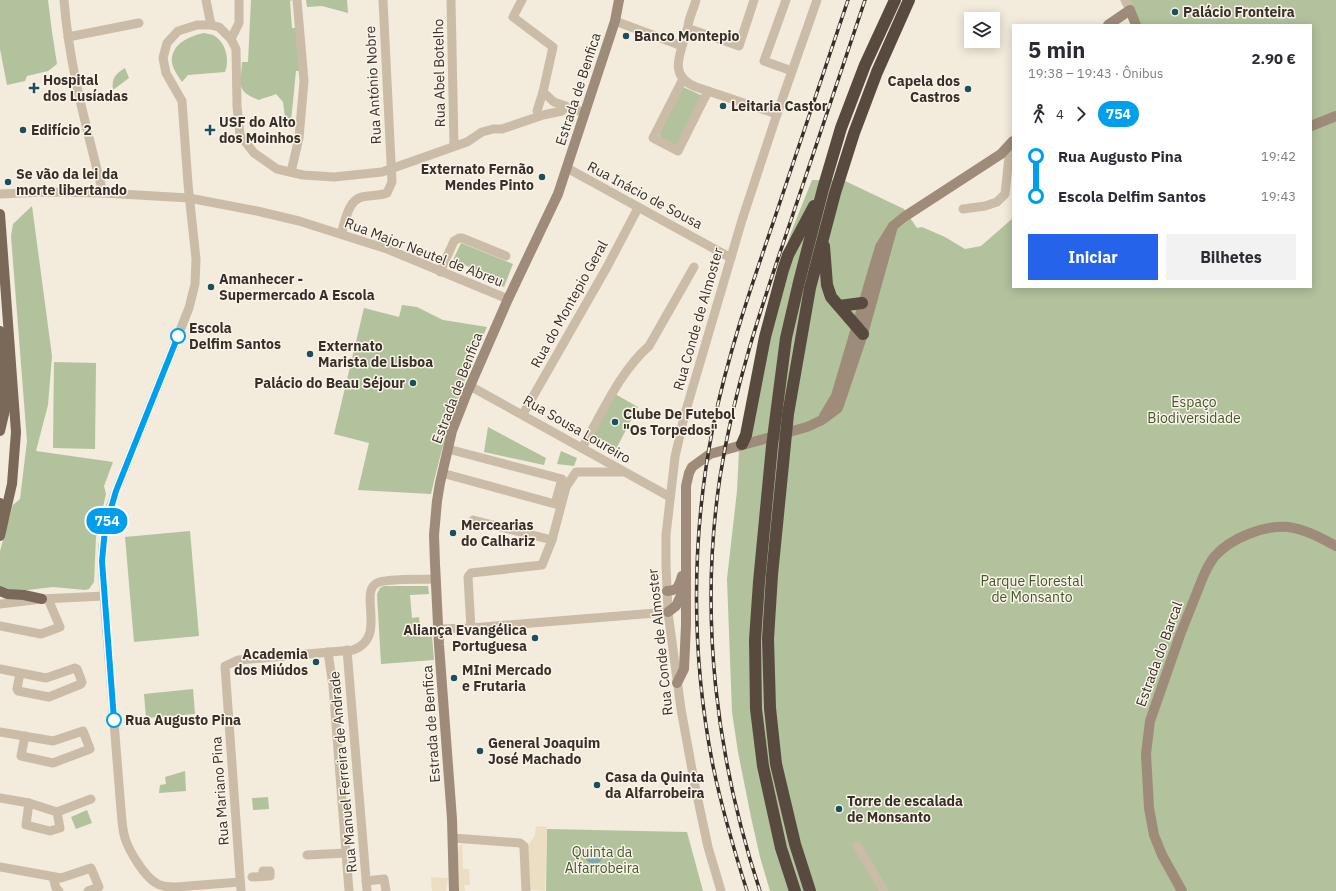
<!DOCTYPE html>
<html lang="pt">
<head>
<meta charset="utf-8">
<style>
	:root { --surface:#fff; --page:#f2f2f3; --text:#2b2b33; --muted:#7c7c81; --accent:#2563eb }
	body { margin:0; font-family:"IBM Plex Sans",sans-serif; background:var(--page); color:var(--text); height:100vh; display:flex; flex-direction:column; font-size:15px; white-space:nowrap }
	* { box-sizing:border-box; margin:0 }
	p { font-size:13px; color:var(--muted) }
	.icon { flex:none; width:22px; height:22px; fill:none; stroke:currentColor; stroke-width:2; stroke-linecap:round; stroke-linejoin:round }
	.map { position:relative; flex:1; overflow:hidden }
	.drawer { position:absolute; left:1012px; top:24px; width:300px; height:264px; display:flex; flex-direction:column; background:var(--surface); border-radius:0px; box-shadow:0 2px 10px #0003 }
	.drawer>* { flex:none }
	.badge { padding:0 8px; border-radius:13px; font-size:14px; line-height:26px }
	.fabs { position:absolute; left:964px; top:12px; display:grid; gap:8px }
	.fabs a { display:grid; place-items:center; width:36px; height:36px; border-radius:0px; background:var(--surface); box-shadow:0 2px 10px #0003; font-size:20px }
	.map>.badge { position:absolute; translate:-50% -50%; box-shadow:0 0 0 2px #fff }
	.legs { display:flex; align-items:center; gap:6px; height:44px; padding:0 16px; font-size:13px }
	.legs p { margin-inline-start:auto }
	.overview { display:flex; align-items:center; justify-content:space-between; height:68px; padding:0 16px }
	h1 { font-size:22px; font-weight:700; line-height:30px }
	.action { display:flex; gap:8px; margin-top:auto; padding:8px 16px }
	.action a { flex:1; height:46px; border-radius:0px; background:var(--accent); color:#fff; font-size:16px; font-weight:700; line-height:46px; text-align:center }
	.action a+a { background:var(--page); color:var(--text) }
	ul { padding:0 16px; list-style:none }
	li { display:flex; align-items:center; gap:14px; height:40px; font-size:15px }
	li i { display:grid; place-items:center; width:6px; height:100%; margin:0 5px; background:currentColor }
	li i::after { content:''; width:10px; height:10px; margin:-5px; border:3px solid; border-radius:50%; background:var(--surface) }
	li p { margin-inline-start:auto }
	li:first-child i { background:linear-gradient(#0000 50%,currentColor 0) }
	li:last-child i { background:linear-gradient(currentColor 50%,#0000 0) }
	.map>svg:first-child { display:block }
	.green { fill:#b1c29c }
	.plaza { fill:#ebdec3 }
	.water { fill:#7ba8b0 }
	.lines { fill:none; stroke-linecap:round; stroke-linejoin:round }
	.street { stroke:#cbbca8; stroke-width:9 }
	.secondary { stroke:#9f8b79; stroke-width:10 }
	.primary { stroke:#7a6859; stroke-width:10 }
	.highway { stroke:#594a3f; stroke-width:12 }
	.rail-casing { stroke:#382f28; stroke-width:3.5 }
	.rail { stroke:#faf4e9; stroke-width:2; stroke-dasharray:6; stroke-linecap:butt }
	.line-1-casing { stroke:#fff; stroke-width:9 }
	.line-1 { stroke:#009fee; stroke-width:6 }
	.poi-dot { fill:#1d4f5a; stroke:#faf4e9; stroke-width:1.5 }
	.stop-1-dot { fill:#fff; stroke:#009fee; stroke-width:2 }
	.labels { text-anchor:middle; stroke-width:3; stroke-linejoin:round; paint-order:stroke }
	.poi-label { font-size:14px; font-weight:bold; fill:#382f28; stroke:#faf4e9; text-anchor:start }
	.street-label { font-size:14px; fill:#382f28; stroke:#faf4e9 }
	.stop-label { font-size:14px; font-weight:bold; fill:#382f28; stroke:#faf4e9; text-anchor:start }
	.park-label { font-size:14px; fill:#42572b; stroke:#faf4e9 }
</style>
</head>
<body>
<div class="map">
<svg width="1336" height="891" viewBox="0 0 1336 891">
	<rect width="100%" height="100%" fill="#f3ebdc"/>
	<g class="green">
		<path d="M0,0H48L52,32L57,64L48,71L27,76L25,81L7,85L0,49Z"/>
		<path d="M251,0H292L290,1L292,28H297L301,71H296L291,121L286,124L283,102L276,94C270,97 265,97 259,100C235,91 241,84 242,62H248Z"/>
		<path d="M306,0H347L348,13L322,6L307,7Z"/>
		<path d="M1125,0H1336V891H770L760,857L751,817L738,752L732,712L727,579L737,491L739,451L745,415L773,288L790,235L812,180H843L904,209L917,228L922,227L945,237L965,249L981,246L1013,218V287H1311V25H1137Z"/>
		<path d="M204,33C207,34 211,34 213,35C226,42 230,60 225,72L188,75L182,82C179,78 176,73 174,69C165,48 187,36 204,33Z"/>
		<path d="M125,68L129,78L113,90C111,79 116,73 125,68Z"/>
		<path d="M681,86L703,96L680,144L673,146L660,138L659,131Z"/>
		<path d="M32,206L52,356L48,405L36,451L113,462L104,486L106,494L96,537L94,582L89,589L85,590L53,587L11,592L6,590L0,586V551L13,505L20,499L27,441L11,236L13,224Z"/>
		<path d="M461,243L513,264L504,287L488,281L490,276L453,260Z"/>
		<path d="M402,305L417,307L443,320L487,327C462,381 444,436 431,494L358,490L369,443L334,434L364,308L399,317Z"/>
		<path d="M54,362L96,363L95,449L53,448Z"/>
		<path d="M615,394L638,407L616,449L593,436Z"/>
		<path d="M488,427L546,458L544,465L484,452Z"/>
		<path d="M561,451L577,458L574,466L557,464Z"/>
		<path d="M190,531L199,636L134,642L125,537Z"/>
		<path d="M384,586H428L429,594L410,595L412,618L419,617L421,637L432,636L434,660L381,664L377,594L380,588Z"/>
		<path d="M193,689L195,714L146,718L144,694Z"/>
		<path d="M185,771L186,791L159,793L160,785L166,784L165,777Z"/>
		<path d="M268,797L269,809L253,810L252,798Z"/>
		<path d="M87,810L92,823L76,829L71,817Z"/>
		<path d="M547,829L687,832L703,891H546Z"/>
	</g>
	<g class="plaza">
		<path d="M536,826L547,827L545,891L530,890L528,846L535,835Z"/>
		<path d="M462,844L463,869H469L470,885H464L465,891H459L458,852L459,847Z"/>
		<path d="M431,877L448,878L446,891H432Z"/>
	</g>
	<circle class="water" cx="594" cy="855" r="9"/>
	<g class="lines">
		<g class="street">
			<path d="M64,0C69,66 87,129 103,193"/>
			<path d="M206,0L211,25"/>
			<path d="M451,0L454,146"/>
			<path d="M522,0L513,17L553,47L543,92L554,102L585,113"/>
			<path d="M696,0C694,7 691,14 689,21C688,25 688,29 686,33C680,55 668,76 696,87L777,114"/>
			<path d="M786,0L764,61L792,71"/>
			<path d="M1125,0L1130,10"/>
			<path d="M615,21L682,46"/>
			<path d="M687,31L693,30L739,46L754,0"/>
			<path d="M68,37L139,23"/>
			<path d="M231,39L239,23V0"/>
			<path d="M683,79L653,138L678,151L708,91"/>
			<path d="M537,111L543,92"/>
			<path d="M567,168L731,258"/>
			<path d="M291,172L299,138L304,81L297,0"/>
			<path d="M0,194L45,192L103,193L189,198L257,211L299,221L387,249L508,299"/>
			<path d="M963,209L985,206L997,202L1005,194L1009,157L1007,148"/>
			<path d="M341,234C345,222 348,200 362,197C371,195 379,196 387,193L392,182L383,0"/>
			<path d="M440,272L454,241L459,238H462L506,256"/>
			<path d="M470,386L670,497"/>
			<path d="M523,414L607,267L638,208"/>
			<path d="M582,448C601,415 620,371 649,346L694,267"/>
			<path d="M442,473L555,504L562,479L448,449"/>
			<path d="M473,520L552,540"/>
			<path d="M0,604L42,599L104,596"/>
			<path d="M0,626L41,634L60,627L48,599"/>
			<path d="M471,628L468,577L471,573L542,565L552,540L566,487L576,472H623"/>
			<path d="M438,629L471,628L668,612"/>
			<path d="M347,650L367,891"/>
			<path d="M328,652L333,686L349,891"/>
			<path d="M0,669L46,678L75,668L77,669L82,682L81,684L49,697L18,691L17,689L20,673"/>
			<path d="M0,732L53,741L83,731L90,749L53,763L21,756L25,736"/>
			<path d="M0,798L29,803L57,812L91,799"/>
			<path d="M29,803L26,825L50,831L60,828L57,812"/>
			<path d="M453,838L520,843L524,846V849L526,891"/>
			<path d="M857,845L884,891"/>
			<path d="M307,855L347,853"/>
			<path d="M0,867L61,878L91,868L99,887L88,891"/>
			<path d="M53,877L56,888L59,891"/>
			<path d="M252,877L270,876V871H263V876"/>
			<path d="M366,881L384,879L386,891"/>
			<path d="M240,882L176,887C169,887 162,887 156,883C144,876 129,851 125,838C122,829 122,819 121,810L104,596L102,561L103,545L109,511L116,491L189,308L195,284L196,259L188,184L182,101L166,73L163,58L167,43L178,31L197,25H211L219,27L231,39L236,49L237,106L240,135L254,153L277,169L303,175L334,177L382,172L467,142L482,132L493,129H502L543,115L562,111L565,107"/>
			<path d="M241,891L225,666L238,660L353,650C388,638 358,592 377,583C388,578 422,580 436,579"/>
			<path d="M721,891L708,847L695,786L681,709L668,612L666,565V535L675,457L684,417L742,220L777,114L817,0"/>
		</g>
		<g class="secondary">
			<path d="M1108,25L1130,10L1136,25"/>
			<path d="M1311,126L1336,116"/>
			<path d="M824,416L836,396L880,247L893,226L904,217L1001,154L1013,141"/>
			<path d="M667,591C678,591 679,586 682,576"/>
			<path d="M668,612L676,606L683,591"/>
			<path d="M677,683L684,669L686,625V486L689,473L692,467L710,454L807,427L822,420L838,408L863,334L893,226"/>
			<path d="M454,891L452,819L439,645L435,564L434,535L437,501L440,483L452,431L467,393L508,299L558,194L615,21L619,0"/>
			<path d="M1182,891L1162,855L1154,835L1149,808L1146,754L1150,721L1180,635L1203,577C1206,570 1210,562 1215,556C1231,538 1264,525 1288,527C1305,529 1321,538 1336,546"/>
		</g>
		<g class="primary">
			<path d="M0,214L16,432L12,484L0,536"/>
			<path d="M0,331L5,410L0,431"/>
			<path d="M0,503V521"/>
			<path d="M0,591L7,594L24,595L42,599"/>
		</g>
		<g class="highway">
			<path d="M824,246L827,285L831,297L863,334"/>
			<path d="M839,306L862,303"/>
			<path d="M742,444L746,435L765,337L783,270L788,255L814,206"/>
			<path d="M795,891L781,848L763,766L756,709L755,640L759,582L772,446L786,338L799,282L823,189L841,128L865,65L895,0"/>
			<path d="M810,891L795,844L776,764L770,708L768,639L772,575L788,414L810,288L835,193L854,133L877,72L909,0"/>
		</g>
		<g class="rail-casing">
			<g id="rail">
				<path d="M747,891C734,850 722,809 713,766C691,655 691,538 713,427C727,357 750,290 773,223C798,149 823,74 848,0"/>
				<path d="M760,891C716,758 699,616 720,477C734,387 761,308 790,223C815,149 840,74 865,0"/>
			</g>
		</g>
		<use href="#rail" class="rail"/>
	</g>
	<g class="lines">
		<g class="line-1-casing">
			<path id="line-1" d="M114,720L102,561L105,529L116,491L178,336"/>
		</g>
		<use href="#line-1" class="line-1"/>
	</g>
	<g class="poi-dot">
		<circle cx="1175" cy="12" r="4"/>
		<circle cx="626" cy="36" r="4"/>
		<path d="M32 82h4v4h4v4h-4v4h-4v-4h-4v-4h4z"/>
		<circle cx="968" cy="89" r="4"/>
		<circle cx="723" cy="106" r="4"/>
		<circle cx="23" cy="130" r="4"/>
		<path d="M208 124h4v4h4v4h-4v4h-4v-4h-4v-4h4z"/>
		<circle cx="542" cy="177" r="4"/>
		<circle cx="8" cy="182" r="4"/>
		<circle cx="211" cy="287" r="4"/>
		<circle cx="310" cy="354" r="4"/>
		<circle cx="413" cy="383" r="4"/>
		<circle cx="615" cy="422" r="4"/>
		<circle cx="453" cy="533" r="4"/>
		<circle cx="535" cy="638" r="4"/>
		<circle cx="316" cy="662" r="4"/>
		<circle cx="454" cy="678" r="4"/>
		<circle cx="480" cy="751" r="4"/>
		<circle cx="597" cy="785" r="4"/>
		<circle cx="839" cy="809" r="4"/>
	</g>
	<g class="stop-1-dot">
		<circle cx="178" cy="336" r="7"/>
		<circle cx="114" cy="720" r="7"/>
	</g>
	<g class="labels">
		<g class="poi-label">
			<text x="1183" y="17">Palácio Fronteira</text>
			<text x="634" y="41">Banco Montepio</text>
			<text x="43" y="85">Hospital<tspan x="43" dy="16">dos Lusíadas</tspan></text>
			<text x="960" y="86" text-anchor="end">Capela dos<tspan x="960" dy="16">Castros</tspan></text>
			<text x="731" y="111">Leitaria Castor</text>
			<text x="219" y="127">USF do Alto<tspan x="219" dy="16">dos Moinhos</tspan></text>
			<text x="31" y="135">Edifício 2</text>
			<text x="534" y="174" text-anchor="end">Externato Fernão<tspan x="534" dy="16">Mendes Pinto</tspan></text>
			<text x="16" y="179">Se vão da lei da<tspan x="16" dy="16">morte libertando</tspan></text>
			<text x="219" y="284">Amanhecer -<tspan x="219" dy="16">Supermercado A Escola</tspan></text>
			<text x="318" y="351">Externato<tspan x="318" dy="16">Marista de Lisboa</tspan></text>
			<text x="405" y="388" text-anchor="end">Palácio do Beau Séjour</text>
			<text x="623" y="419">Clube De Futebol<tspan x="623" dy="16">"Os Torpedos"</tspan></text>
			<text x="461" y="530">Mercearias<tspan x="461" dy="16">do Calhariz</tspan></text>
			<text x="527" y="635" text-anchor="end">Aliança Evangélica<tspan x="527" dy="16">Portuguesa</tspan></text>
			<text x="308" y="659" text-anchor="end">Academia<tspan x="308" dy="16">dos Miúdos</tspan></text>
			<text x="462" y="675">MIni Mercado<tspan x="462" dy="16">e Frutaria</tspan></text>
			<text x="488" y="748">General Joaquim<tspan x="488" dy="16">José Machado</tspan></text>
			<text x="605" y="782">Casa da Quinta<tspan x="605" dy="16">da Alfarrobeira</tspan></text>
			<text x="847" y="806">Torre de escalada<tspan x="847" dy="16">de Monsanto</tspan></text>
		</g>
		<g class="street-label">
			<text transform="translate(439 73) rotate(-91)" y="5">Rua Abel Botelho</text>
			<text transform="translate(373 85) rotate(-93)" y="5">Rua António Nobre</text>
			<text transform="translate(578 89) rotate(-72)" y="5">Estrada de Benfica</text>
			<text transform="translate(645 195) rotate(28)" y="5">Rua Inácio de Sousa</text>
			<text transform="translate(424 252) rotate(21)" y="5">Rua Major Neutel de Abreu</text>
			<text transform="translate(569 304) rotate(-61)" y="5">Rua do Montepio Geral</text>
			<text transform="translate(698 319) rotate(-74)" y="5">Rua Conde de Almoster</text>
			<text transform="translate(457 388) rotate(-69)" y="5">Estrada de Benfica</text>
			<text transform="translate(577 429) rotate(30)" y="5">Rua Sousa Loureiro</text>
			<text transform="translate(660 642) rotate(-96)" y="5">Rua Conde de Almoster</text>
			<text transform="translate(1159 654) rotate(-70)" y="5">Estrada do Barcal</text>
			<text transform="translate(431 724) rotate(-94)" y="5">Estrada de Benfica</text>
			<text transform="translate(343 772) rotate(-95)" y="5">Rua Manuel Ferreira de Andrade</text>
			<text transform="translate(220 791) rotate(-94)" y="5">Rua Mariano Pina</text>
		</g>
		<g class="stop-label">
			<text x="189" y="333">Escola<tspan x="189" dy="16">Delfim Santos</tspan></text>
			<text x="125" y="725">Rua Augusto Pina</text>
		</g>
		<g class="park-label">
			<text x="1194" y="407">Espaço<tspan x="1194" dy="16">Biodiversidade</tspan></text>
			<text x="1032" y="586">Parque Florestal<tspan x="1032" dy="16">de Monsanto</tspan></text>
			<text x="602" y="857">Quinta da<tspan x="602" dy="16">Alfarrobeira</tspan></text>
		</g>
	</g>
</svg>
<div class="fabs">
<a><svg class="icon" aria-label="layers" viewBox="0 0 24 24"><path d="M12 4l9 5-9 5-9-5zM3 14l9 5 9-5"/></svg></a>
</div>
<b class="badge" style="left:107px;top:521px;background:#009fee;color:#fff">754</b>
<section class="drawer">
<div class="overview"><div><h1>5 min</h1><p>19:38 – 19:43 · Ônibus</p></div><b>2.90 €</b></div>
<div class="legs"><svg class="icon" aria-label="walk" viewBox="0 0 24 24"><circle cx="13" cy="4" r="2"/><path d="M13 8l-2 6 4 7M11 14l-3 7M7 12l3-4h3l4 4"/></svg>4<svg class="icon" aria-label="forward" viewBox="0 0 24 24"><path d="M9 5l7 7-7 7"/></svg><b class="badge" style="background:#009fee;color:#fff">754</b></div>
<ul>
<li><i style="color:#009fee"></i><b>Rua Augusto Pina</b><p>19:42</p></li>
<li><i style="color:#009fee"></i><b>Escola Delfim Santos</b><p>19:43</p></li>
</ul>
<div class="action"><a>Iniciar</a><a>Bilhetes</a></div>
</section>
</div>
</body>
</html>
